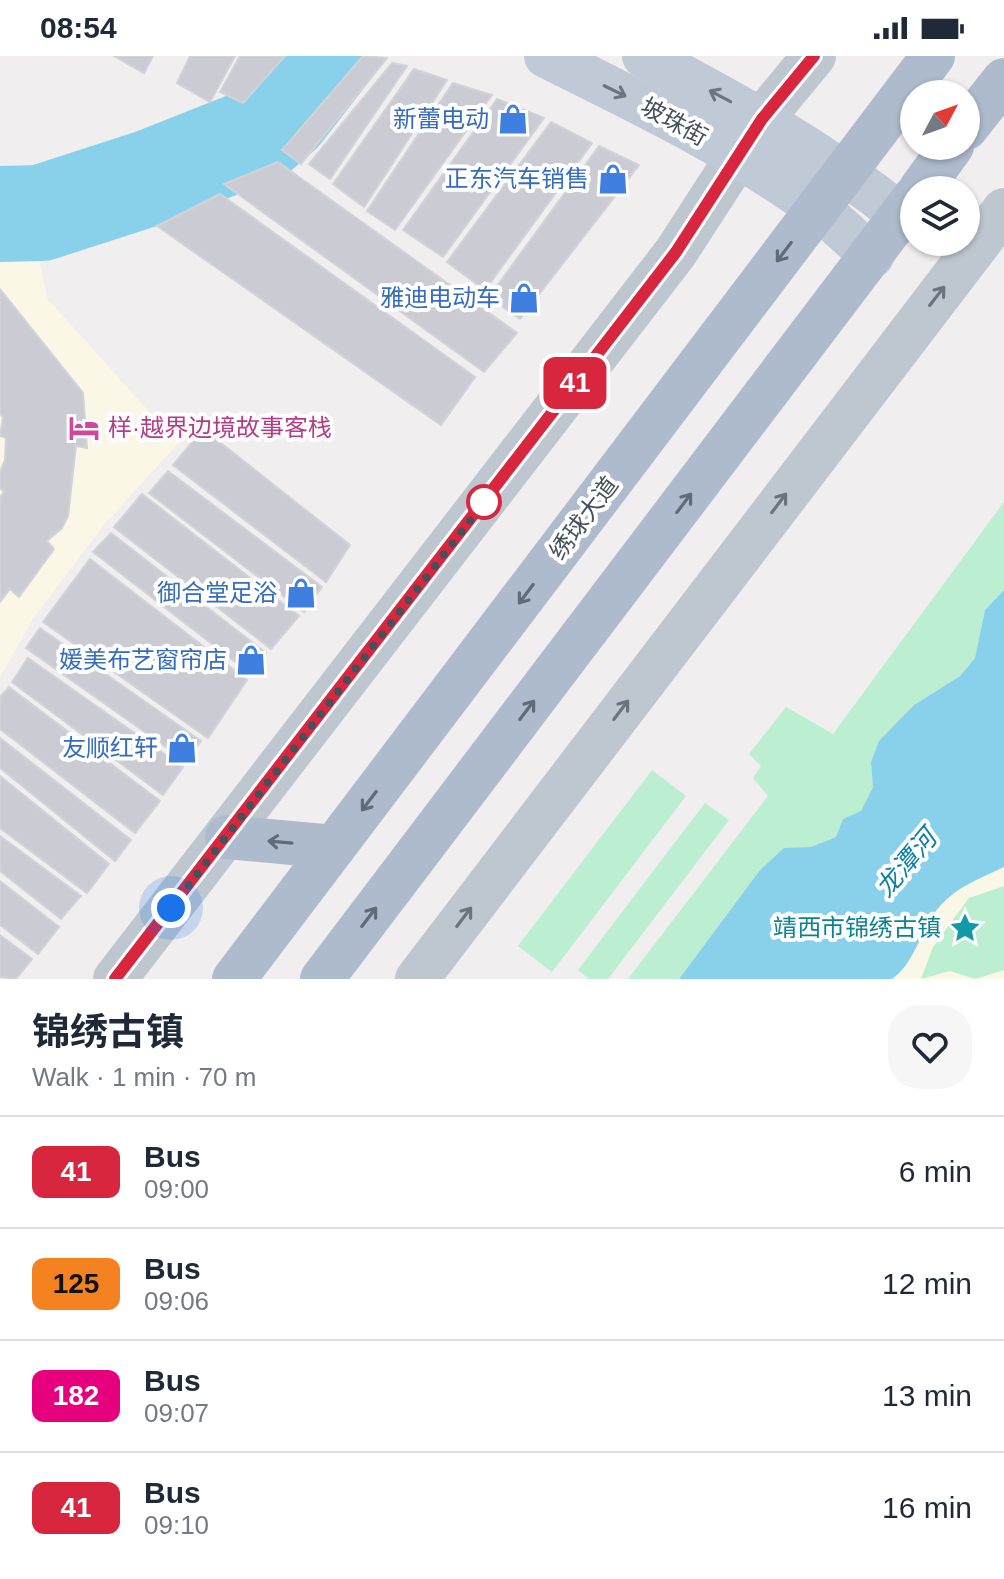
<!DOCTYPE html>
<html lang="en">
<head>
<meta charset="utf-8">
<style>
	:root { --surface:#fff; --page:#f6f6f7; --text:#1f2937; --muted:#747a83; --line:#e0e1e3 }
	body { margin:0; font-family:Arial,"Noto Sans SC",sans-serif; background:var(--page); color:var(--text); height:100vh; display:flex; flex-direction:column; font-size:30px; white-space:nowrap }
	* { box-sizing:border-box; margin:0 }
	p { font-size:26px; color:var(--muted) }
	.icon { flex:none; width:44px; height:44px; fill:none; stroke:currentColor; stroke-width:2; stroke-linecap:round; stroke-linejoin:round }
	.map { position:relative; height:923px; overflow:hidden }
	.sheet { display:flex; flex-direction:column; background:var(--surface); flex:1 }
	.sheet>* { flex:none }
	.badge { padding:0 16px; border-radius:12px; font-size:28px; line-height:52px }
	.needle { width:52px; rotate:49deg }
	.buttons { position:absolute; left:900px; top:24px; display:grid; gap:16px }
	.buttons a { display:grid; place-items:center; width:80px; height:80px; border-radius:50%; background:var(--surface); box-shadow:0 2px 6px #0004; font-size:40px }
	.you { position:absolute; width:40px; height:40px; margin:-20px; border:6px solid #fff; border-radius:50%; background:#1a73e8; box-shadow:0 0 0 12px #1a73e833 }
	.map>.badge { position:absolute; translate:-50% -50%; box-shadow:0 0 0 4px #fff }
	.round { display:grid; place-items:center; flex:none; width:84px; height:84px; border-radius:32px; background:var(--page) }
	.summary { display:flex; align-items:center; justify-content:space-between; height:136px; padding:0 32px }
	h1 { font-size:38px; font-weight:700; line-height:60px }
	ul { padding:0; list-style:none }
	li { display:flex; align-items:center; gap:24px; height:112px; padding:0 32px; border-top:2px solid var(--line) }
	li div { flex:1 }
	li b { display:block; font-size:30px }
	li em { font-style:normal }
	li .badge { min-width:88px; font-weight:700; text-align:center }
	.status { display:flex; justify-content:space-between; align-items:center; height:56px; padding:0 40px; background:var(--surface); direction:ltr }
	.status svg { height:22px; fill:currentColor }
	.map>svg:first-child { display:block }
	.commercial { fill:#fbf7e7 }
	.green { fill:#bceed2 }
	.water { fill:#89d1eb }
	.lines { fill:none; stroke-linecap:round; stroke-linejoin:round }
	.river { stroke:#89d1eb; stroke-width:96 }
	.building { fill:#cbccd3; stroke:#d2d3d9; stroke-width:2 }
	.minor { stroke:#bec7d0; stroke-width:44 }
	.secondary { stroke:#c0cad7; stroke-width:44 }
	.primary { stroke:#adbbcd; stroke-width:44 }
	.oneway { stroke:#6b7580 }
	.oneway2 { stroke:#606b78 }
	.oneway3 { stroke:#6a747e }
	.line-casing { stroke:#fff; stroke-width:18 }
	.line { stroke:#d7263d; stroke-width:12 }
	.walk { stroke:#46505b; stroke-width:8; stroke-dasharray:0 14.4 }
	.stop-dot { fill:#fff; stroke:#d7263d; stroke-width:4 }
	.labels { text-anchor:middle; stroke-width:8; stroke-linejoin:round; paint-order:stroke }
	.shop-label { font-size:24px; fill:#366cbe; stroke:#fff; text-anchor:end }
	.street-label { font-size:24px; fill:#46505b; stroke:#fff }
	.hotel-label { font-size:24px; fill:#b23c85; stroke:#fff; text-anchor:start }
	.culture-label { font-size:24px; fill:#0d838f; stroke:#fff; text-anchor:end }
	.water-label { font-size:26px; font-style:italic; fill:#0d7ea7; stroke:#fff }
</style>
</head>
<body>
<div class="status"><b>08:54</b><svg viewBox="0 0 49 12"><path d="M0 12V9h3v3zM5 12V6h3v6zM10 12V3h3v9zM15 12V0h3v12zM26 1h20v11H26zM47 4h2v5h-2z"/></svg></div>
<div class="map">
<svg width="1004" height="923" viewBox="0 0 1004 923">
	<rect width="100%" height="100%" fill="#f0eeee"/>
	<g class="commercial">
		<path d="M33,139L35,181L47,242L154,361L182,383L104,469L33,563L0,621V141Z"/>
		<path d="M1004,811V923H892L915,893L938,851L964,829Z"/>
	</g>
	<g class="green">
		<path d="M1004,446V534L985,554L975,602L960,620L914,649L871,706L873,731L861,756L843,763L836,781L811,791L784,793L760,814L679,923H628L768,740L753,722L761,710L749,698L786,651L833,678Z"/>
		<path d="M652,714L686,740L552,916L518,890Z"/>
		<path d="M705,747L729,764L608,923H589L578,914Z"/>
		<path d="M1004,830V914L975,923L950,915L921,923L933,891L969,842Z"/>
	</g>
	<g class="water">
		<path d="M304,0H354L270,94L255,102L201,117L35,181L33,139L186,93L249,61Z"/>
		<path d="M1004,534V811C981,822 958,830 940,850C921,870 916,907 892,923H679L760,814L784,792L811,791L836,781L843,763L861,755L873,731L871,706L879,685L914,649L960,620L975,602L985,554Z"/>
	</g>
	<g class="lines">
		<path class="river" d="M0,158L41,157L149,122L260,78L283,58L328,0"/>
	</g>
	<g class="building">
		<path d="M114,0H153L144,17Z"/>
		<path d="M190,0H235L210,46L177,27Z"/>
		<path d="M240,0H285L243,47L220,36Z"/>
		<path d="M363,0L387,2L301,108L282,94Z"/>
		<path d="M392,7L407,10L330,123L309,108Z"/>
		<path d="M414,13L447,24L364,151L333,128Z"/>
		<path d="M453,27L492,39L395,174L367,155Z"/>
		<path d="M497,43L544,62L443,201L403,174Z"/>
		<path d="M551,66L592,87L485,234L447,206Z"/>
		<path d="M599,90L639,109L520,263L489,241Z"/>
		<path d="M278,106L517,277L484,316L224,128Z"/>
		<path d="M220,138L475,321L441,369L157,170Z"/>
		<path d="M0,233L83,337L87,392L76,390L68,460L62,472L47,485L54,493L19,541L10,533L0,546V441L4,436L0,432V416L5,404L6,382L0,380L3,361L0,358Z"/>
		<path d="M203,373L350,489L326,526L173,409Z"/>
		<path d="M168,415L322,531L304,556L149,437Z"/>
		<path d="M142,438L299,560L271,593L114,471Z"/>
		<path d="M111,477L266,597L251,618L93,496Z"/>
		<path d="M90,503L247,624L208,682L43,566Z"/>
		<path d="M40,572L201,685L186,705L26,592Z"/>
		<path d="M28,602L183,711L163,739L12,626Z"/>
		<path d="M9,631L160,745L135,777L0,673V641Z"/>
		<path d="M0,682L131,784L115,805L0,712Z"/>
		<path d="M0,720L109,808L87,837L0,772Z"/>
		<path d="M0,780L81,840L61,863L0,815Z"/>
		<path d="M0,825L59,871L38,898L0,869Z"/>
		<path d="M0,879L32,903L16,923L0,921Z"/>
	</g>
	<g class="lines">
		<g class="minor">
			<path d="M115,923L676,196L762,63L814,0"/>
			<path d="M417,923L1004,154"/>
		</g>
		<g class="secondary">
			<path d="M546,0C638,46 733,91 817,152C836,166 853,184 872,200"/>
			<path d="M644,0C735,47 822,96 902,160"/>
		</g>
		<g class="primary">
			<path d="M966,72L1004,24"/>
			<path d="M920,134L952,90"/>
			<path d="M227,781L334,791"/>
			<path d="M234,923L933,0"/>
			<path d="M322,923L914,142"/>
		</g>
	</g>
	<defs><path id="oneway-shaft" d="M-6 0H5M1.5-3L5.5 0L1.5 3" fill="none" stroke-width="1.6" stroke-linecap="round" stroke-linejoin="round" transform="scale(2)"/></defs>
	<g class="oneway">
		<use href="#oneway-shaft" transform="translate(615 35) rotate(26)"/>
		<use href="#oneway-shaft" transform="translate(720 40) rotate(-152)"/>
	</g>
	<g class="oneway2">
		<use href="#oneway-shaft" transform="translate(784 196) rotate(127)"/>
		<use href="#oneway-shaft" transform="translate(684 447) rotate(-53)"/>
		<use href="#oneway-shaft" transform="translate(526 538) rotate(127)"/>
		<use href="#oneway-shaft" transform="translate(527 654) rotate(-53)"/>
		<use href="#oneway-shaft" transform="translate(369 745) rotate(127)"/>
		<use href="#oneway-shaft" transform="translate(280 786) rotate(-175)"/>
		<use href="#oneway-shaft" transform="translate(369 861) rotate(-53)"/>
	</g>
	<g class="oneway3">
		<use href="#oneway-shaft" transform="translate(937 240) rotate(-52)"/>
		<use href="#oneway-shaft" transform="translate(779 447) rotate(-53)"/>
		<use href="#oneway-shaft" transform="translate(621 654) rotate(-53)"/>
		<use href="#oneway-shaft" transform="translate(464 861) rotate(-53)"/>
	</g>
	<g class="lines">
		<g class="line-casing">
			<path id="line" d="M115,923L676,196L762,63L814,0"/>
		</g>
		<use href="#line" class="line"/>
		<path class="walk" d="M171,852L489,440L484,446"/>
	</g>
	<defs>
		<g id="shop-bare" transform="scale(2.4)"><path d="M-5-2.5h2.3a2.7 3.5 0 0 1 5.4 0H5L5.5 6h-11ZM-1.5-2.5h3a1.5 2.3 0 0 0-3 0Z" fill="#3f7fe0" stroke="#fff" stroke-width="2.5" paint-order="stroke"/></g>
		<g id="hotel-bare" transform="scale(2.4)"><path d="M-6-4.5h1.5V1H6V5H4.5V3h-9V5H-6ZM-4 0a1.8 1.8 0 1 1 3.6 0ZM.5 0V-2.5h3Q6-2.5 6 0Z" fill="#d1479c" stroke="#fff" stroke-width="2.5" paint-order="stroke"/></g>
		<g id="sight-bare" transform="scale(2.4)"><path d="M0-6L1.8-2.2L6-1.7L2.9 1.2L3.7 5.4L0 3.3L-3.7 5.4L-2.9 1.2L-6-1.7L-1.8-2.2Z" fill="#0f9aa8" stroke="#fff" stroke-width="2.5" paint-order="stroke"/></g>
	</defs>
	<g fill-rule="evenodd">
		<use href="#shop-bare" x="513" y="63"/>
		<use href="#shop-bare" x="613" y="123"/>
		<use href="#shop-bare" x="524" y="242"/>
		<use href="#hotel-bare" x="84" y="372"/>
		<use href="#shop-bare" x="301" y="537"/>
		<use href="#shop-bare" x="251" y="604"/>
		<use href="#shop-bare" x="182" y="692"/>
		<use href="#sight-bare" x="965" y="872"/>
	</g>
	<circle class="stop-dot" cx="484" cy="446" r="16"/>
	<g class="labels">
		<g class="shop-label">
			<text x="489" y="71">新蕾电动</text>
			<text x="589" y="131">正东汽车销售</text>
			<text x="500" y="250">雅迪电动车</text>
			<text x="277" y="545">御合堂足浴</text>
			<text x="227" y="612">媛美布艺窗帘店</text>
			<text x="158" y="700">友顺红轩</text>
		</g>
		<g class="street-label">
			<text transform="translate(674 66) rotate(29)" y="8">坡珠街</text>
			<text transform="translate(584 462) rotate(-53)" y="8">绣球大道</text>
		</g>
		<g class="hotel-label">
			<text x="108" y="380">样·越界边境故事客栈</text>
		</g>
		<g class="culture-label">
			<text x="941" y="880">靖西市锦绣古镇</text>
		</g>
		<g class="water-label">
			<text transform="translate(906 807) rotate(-50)" y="9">龙潭河</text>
		</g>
	</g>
</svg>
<div class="buttons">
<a><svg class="needle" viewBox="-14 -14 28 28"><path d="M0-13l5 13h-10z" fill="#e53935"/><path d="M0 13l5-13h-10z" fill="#747a83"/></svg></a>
<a><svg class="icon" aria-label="layers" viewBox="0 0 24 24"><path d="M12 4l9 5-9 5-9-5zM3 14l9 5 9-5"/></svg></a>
</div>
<div class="you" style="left:171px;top:852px"></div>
<b class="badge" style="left:575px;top:327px;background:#d7263d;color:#fff">41</b>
</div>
<section class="sheet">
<div class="summary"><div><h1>锦绣古镇</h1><p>Walk · 1 min · 70 m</p></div><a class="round"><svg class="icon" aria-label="heart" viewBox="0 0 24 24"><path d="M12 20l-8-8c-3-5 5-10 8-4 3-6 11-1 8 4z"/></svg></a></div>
<ul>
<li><span class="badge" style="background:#d7263d;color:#fff">41</span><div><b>Bus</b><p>09:00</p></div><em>6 min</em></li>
<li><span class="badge" style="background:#f58220;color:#111">125</span><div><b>Bus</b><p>09:06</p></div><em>12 min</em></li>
<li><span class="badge" style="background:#e6007e;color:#fff">182</span><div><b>Bus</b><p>09:07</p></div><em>13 min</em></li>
<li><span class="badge" style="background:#d7263d;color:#fff">41</span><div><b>Bus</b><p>09:10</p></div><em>16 min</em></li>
</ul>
</section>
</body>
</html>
